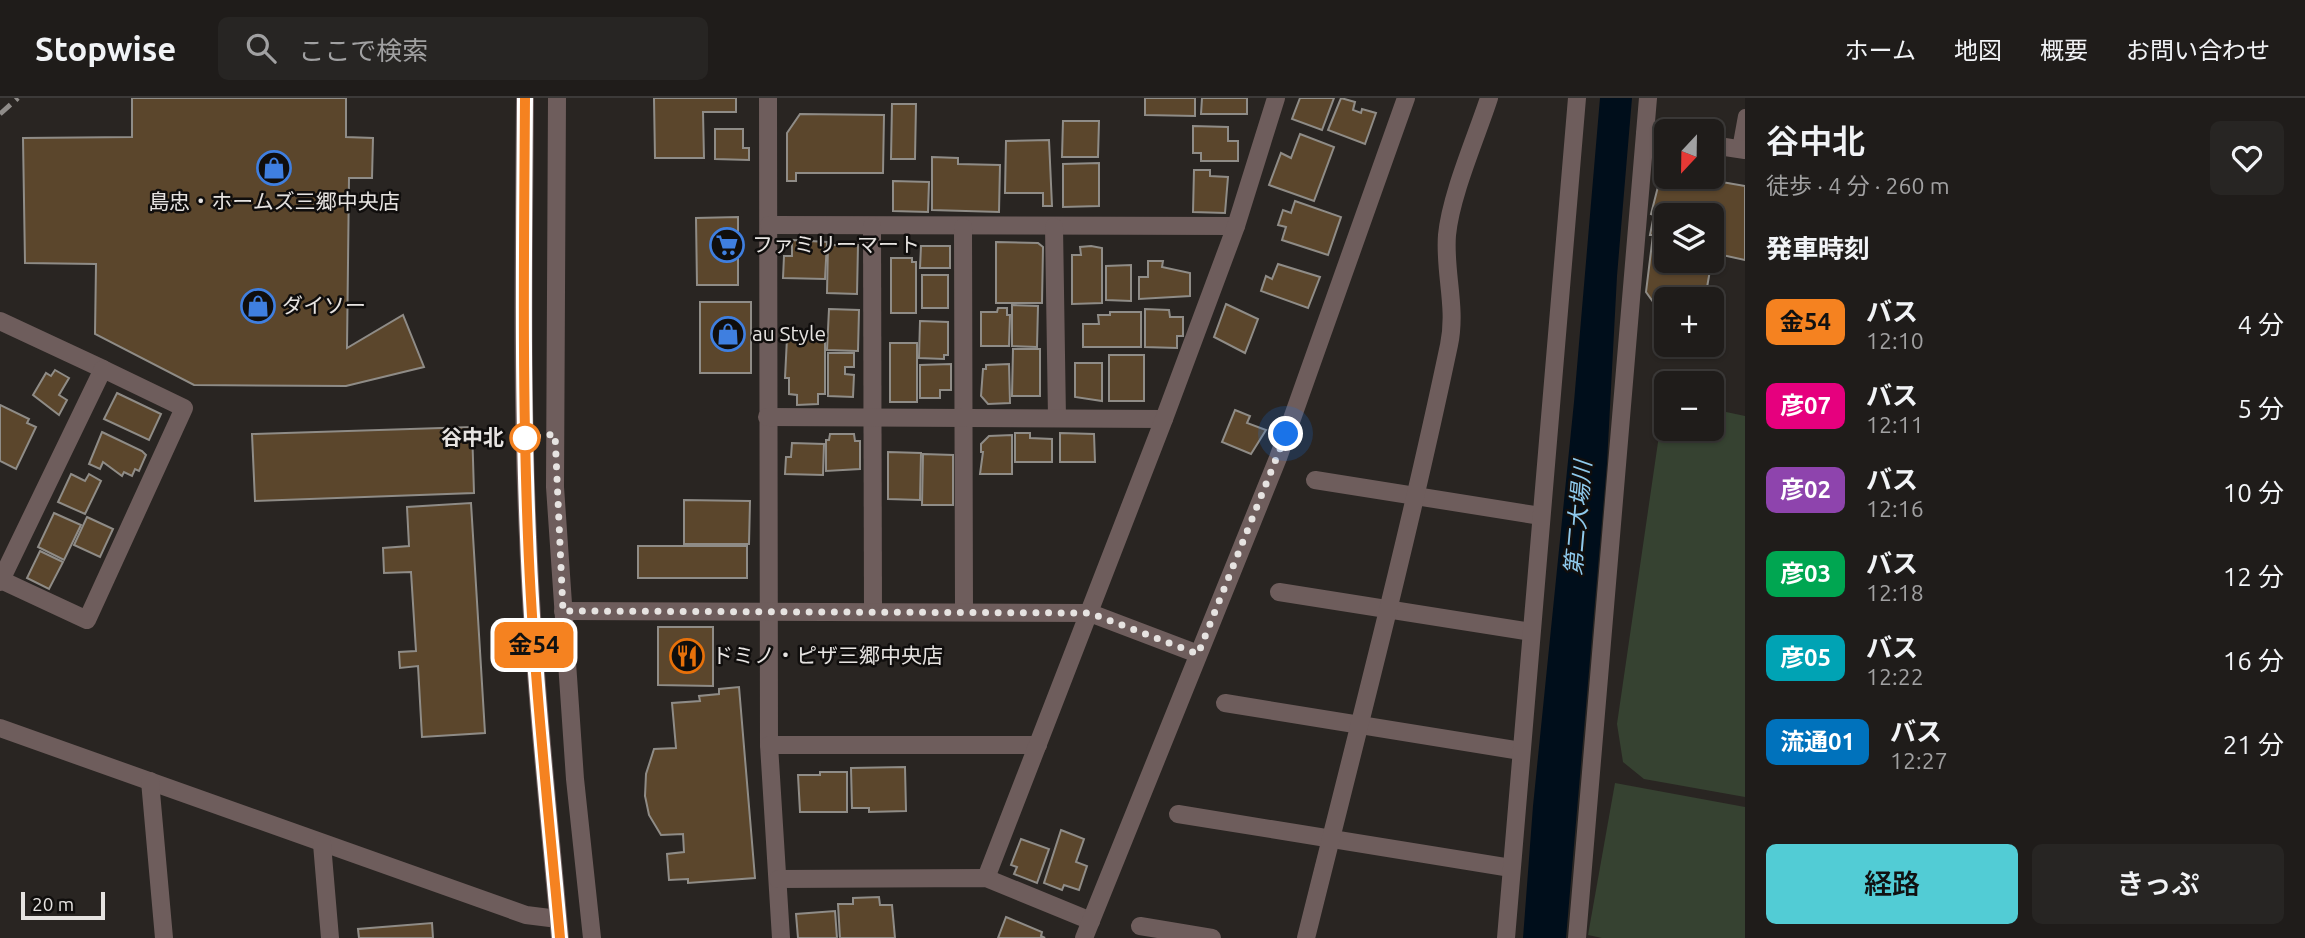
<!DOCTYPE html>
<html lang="ja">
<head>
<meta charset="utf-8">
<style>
	:root { --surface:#1f1c1a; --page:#272523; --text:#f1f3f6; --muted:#a1a1a2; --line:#3c3a39; --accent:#52ccd5 }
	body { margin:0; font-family:Ubuntu,"Noto Sans JP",sans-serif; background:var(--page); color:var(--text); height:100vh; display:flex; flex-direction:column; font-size:26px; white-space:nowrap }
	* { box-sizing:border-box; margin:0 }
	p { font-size:23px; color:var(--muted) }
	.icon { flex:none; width:38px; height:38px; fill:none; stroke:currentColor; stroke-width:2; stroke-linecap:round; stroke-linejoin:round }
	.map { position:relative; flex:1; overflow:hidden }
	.drawer { display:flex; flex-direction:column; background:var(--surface); width:560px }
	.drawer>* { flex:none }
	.badge { padding:0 14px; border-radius:10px; font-size:24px; line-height:46px }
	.needle { width:46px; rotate:202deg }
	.controls { position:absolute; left:1654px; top:21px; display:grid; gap:14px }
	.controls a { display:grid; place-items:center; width:70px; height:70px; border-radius:10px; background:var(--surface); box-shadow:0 2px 5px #0004,0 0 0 2px var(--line); font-size:35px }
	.scale { position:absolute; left:21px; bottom:18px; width:84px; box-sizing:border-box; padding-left:7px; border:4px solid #e6e3e1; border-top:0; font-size:19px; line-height:24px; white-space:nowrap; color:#e6e3e1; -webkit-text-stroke:5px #100e0d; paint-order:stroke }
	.you { position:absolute; width:35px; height:35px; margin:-18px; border:5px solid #fff; border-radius:50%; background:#1a73e8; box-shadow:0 0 0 10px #1a73e833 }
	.map>.badge { position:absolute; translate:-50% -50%; box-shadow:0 0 0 4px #fff }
	h2 { padding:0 21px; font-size:26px; line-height:63px }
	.round { display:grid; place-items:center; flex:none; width:74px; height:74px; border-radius:10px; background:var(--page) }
	.summary { display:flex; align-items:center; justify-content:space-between; height:119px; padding:0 21px }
	h1 { font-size:33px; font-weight:600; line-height:52px }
	.button { display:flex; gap:14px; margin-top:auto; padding:14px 21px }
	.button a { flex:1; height:80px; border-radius:10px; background:var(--accent); color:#111; font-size:28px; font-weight:600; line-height:80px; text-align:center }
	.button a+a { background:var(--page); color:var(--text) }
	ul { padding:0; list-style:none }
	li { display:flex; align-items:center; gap:21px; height:84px; padding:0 21px }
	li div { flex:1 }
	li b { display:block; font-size:26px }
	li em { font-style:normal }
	li .badge { min-width:77px; font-weight:700; text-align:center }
	header { display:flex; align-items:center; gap:42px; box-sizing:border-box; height:98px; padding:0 35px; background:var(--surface); border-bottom:2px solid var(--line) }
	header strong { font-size:33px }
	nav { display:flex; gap:38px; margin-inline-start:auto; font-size:24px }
	.search { width:490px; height:63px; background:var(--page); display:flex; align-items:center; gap:18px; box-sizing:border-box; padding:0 24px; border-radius:10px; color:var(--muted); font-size:26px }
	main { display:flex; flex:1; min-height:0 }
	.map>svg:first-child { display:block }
	.green { fill:#364231 }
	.water { fill:#000e1b }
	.building { fill:#5b462c; stroke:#8f8c87; stroke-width:2; fill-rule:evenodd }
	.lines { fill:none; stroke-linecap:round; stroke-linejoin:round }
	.service { stroke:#6e5d5c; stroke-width:14 }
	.minor { stroke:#6e5d5c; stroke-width:18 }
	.tertiary { stroke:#6e5d5c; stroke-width:18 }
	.rail { stroke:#8f8c89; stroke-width:5; stroke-dasharray:14 7; stroke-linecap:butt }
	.line-casing { stroke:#fff; stroke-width:16 }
	.line { stroke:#f58220; stroke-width:10 }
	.walk { stroke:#e6e3e1; stroke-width:7; stroke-dasharray:0 12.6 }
	.stop-dot { fill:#fff; stroke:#f58220; stroke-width:3.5 }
	.labels { text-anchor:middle; stroke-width:5; stroke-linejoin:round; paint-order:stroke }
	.poi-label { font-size:21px; fill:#e6e3e1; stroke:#100e0d; text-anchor:start }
	.stop-label { font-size:21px; font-weight:bold; fill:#e6e3e1; stroke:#100e0d; text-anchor:end }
	.water-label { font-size:23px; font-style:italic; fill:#8fcaed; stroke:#100e0d }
</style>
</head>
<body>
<header>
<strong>Stopwise</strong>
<div class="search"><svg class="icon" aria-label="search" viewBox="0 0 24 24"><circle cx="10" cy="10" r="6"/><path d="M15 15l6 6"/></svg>ここで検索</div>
<nav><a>ホーム</a><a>地図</a><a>概要</a><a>お問い合わせ</a></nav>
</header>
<main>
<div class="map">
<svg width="1745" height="840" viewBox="0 0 1745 840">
	<rect width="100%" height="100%" fill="#292522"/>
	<g class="green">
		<path d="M1664,303L1666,331H1712V311L1745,318V699L1644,681L1623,664L1617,626Z"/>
		<path d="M1615,685L1745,709V840H1602L1588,837Z"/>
	</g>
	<path class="water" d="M1600,0H1632L1617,178L1607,365L1566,840H1523L1533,708L1574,304Z"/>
	<g class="building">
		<path d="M132,0H346V39L373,40L372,80H349L347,250L403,217L424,269L346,288L194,287L95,236L96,166L25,165L23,40L132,39Z"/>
		<path d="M654,0H736V14H703L704,60H655Z"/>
		<path d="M1145,0H1195V18L1145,17Z"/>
		<path d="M1202,0H1247V16H1201Z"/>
		<path d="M1300,0H1334L1322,32L1292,21Z"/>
		<path d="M1341,0L1355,4L1353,12L1361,15L1362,11L1376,15L1365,46L1328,32Z"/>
		<path d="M892,6H916L915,61H891Z"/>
		<path d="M800,16L884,17L883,75H796V83H787V35Z"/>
		<path d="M1063,23H1099L1098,59H1062Z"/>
		<path d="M1193,28L1228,29V43H1238V63H1201V55H1193Z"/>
		<path d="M715,31H743V50H749V62L715,61Z"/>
		<path d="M1300,36L1334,49L1314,103L1269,87L1281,55L1291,60Z"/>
		<path d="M1049,42L1052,108H1043V95H1005L1006,43Z"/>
		<path d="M932,59L958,60V66L1000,67L999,114L932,112Z"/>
		<path d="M1099,65V108L1063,109V66Z"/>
		<path d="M1194,72H1210V78L1228,79L1225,115L1193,114Z"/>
		<path d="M1662,73L1666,74V79H1693L1745,88V162L1713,155L1705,201H1666V222L1646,194L1653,137H1650L1654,117L1651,116ZM1666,117H1712V163H1666Z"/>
		<path d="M893,83L929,84L928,114L893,113Z"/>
		<path d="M1295,103L1341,119L1328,157L1282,142L1286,129L1278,127L1283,112L1291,115Z"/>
		<path d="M738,119V187H697L696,120Z"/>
		<path d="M792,142L827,144L825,181L783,180L784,158H792Z"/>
		<path d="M996,144L1038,145L1043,149L1042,205H996Z"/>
		<path d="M828,147H858L857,196L827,195Z"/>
		<path d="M921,148H950V170H920Z"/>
		<path d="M1091,148L1102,150V205L1072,206V157H1081L1080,149Z"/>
		<path d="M891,160H912V164H916V215H891Z"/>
		<path d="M1148,163H1163L1162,169L1190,175V198L1139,201V179H1148Z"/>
		<path d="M1278,166L1320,179L1308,210L1261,193L1266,178L1272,181Z"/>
		<path d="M1131,167V203L1106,202V168Z"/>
		<rect x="922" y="177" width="26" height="33"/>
		<rect x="700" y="204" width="51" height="71"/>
		<path d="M1226,206L1258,221L1245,255L1214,239Z"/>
		<path d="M1012,207L1038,208L1037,249L1012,248Z"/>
		<path d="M998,210H1007V217H1010L1009,248H981V214H997Z"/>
		<path d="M829,211L859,212L858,253L827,252Z"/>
		<path d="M1145,211L1169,212L1170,219H1183V238H1177V250L1145,249Z"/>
		<path d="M1110,214H1141V249H1083V226H1099L1098,217H1110Z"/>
		<path d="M920,223L948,224V257H944V261L919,260Z"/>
		<path d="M787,240L825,241V296H818V306L797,307V297L789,296V280H785Z"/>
		<rect x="890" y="245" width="27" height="59"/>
		<path d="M1013,251H1040V298H1012Z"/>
		<path d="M828,255H854V269H845V276L854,277L853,299L828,298Z"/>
		<rect x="1109" y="257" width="35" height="46"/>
		<path d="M1075,265H1102V303L1075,299Z"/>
		<path d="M951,266V292H940V300H920V267Z"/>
		<path d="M1009,266L1010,305L988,306L981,298L983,271H986V267Z"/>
		<path d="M55,272L69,280L59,297L67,302L59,317L33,297L46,275L51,278Z"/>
		<path d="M117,295L161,316L149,342L104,321Z"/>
		<path d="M0,307L29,321L27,325L36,329L16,371L0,363Z"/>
		<path d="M1235,312L1250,318L1247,325L1266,332L1251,356L1222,344Z"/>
		<path d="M472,329L474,395L255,403L252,336Z"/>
		<path d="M102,334L142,353L146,357L139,373L135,371L132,378L124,374L122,378L103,364L100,371L89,366Z"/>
		<path d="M1015,335H1030V340L1052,341V364H1015Z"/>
		<path d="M1060,335L1094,336L1095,364H1060Z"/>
		<path d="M830,336H854L855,343H860V371L826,373V342H829Z"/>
		<path d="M1012,337V376H980L983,354H981V346L989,338Z"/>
		<path d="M792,345L824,346L823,377L785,376L786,359H791Z"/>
		<path d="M888,354L921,355L920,402L888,401Z"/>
		<path d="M923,356L953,357V407H922Z"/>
		<path d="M71,376L85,383L89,376L101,383L85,416L58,404Z"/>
		<path d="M684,402L750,403L749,446H684Z"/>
		<path d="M471,405L485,635L422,639L418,568L400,570L399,554L416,553L411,474L384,475L383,450L409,448L407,409Z"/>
		<path d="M54,415L81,427L64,462L38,449Z"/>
		<path d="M87,419L113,431L100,459L74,447Z"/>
		<rect x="638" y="448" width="109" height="32"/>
		<path d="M40,453L63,464L49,491L27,480Z"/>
		<path d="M658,529H713V588L658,587Z"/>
		<path d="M739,589L755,780L688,785V781L669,782L667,756L684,754L683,736L661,737L649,717L645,698L646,676L654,651L676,650L672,605L700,603L699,598L719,596V591Z"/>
		<path d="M905,669L906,713L869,714V710H852L851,670Z"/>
		<path d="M820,674H847V714H800L798,677H820Z"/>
		<path d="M1061,732L1084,741L1076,764L1087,768L1079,792L1064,787L1062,792L1044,785Z"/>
		<path d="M1021,741L1049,751L1037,785L1014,776L1017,769L1011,767Z"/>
		<path d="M879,799L880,807H892L895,840H840L838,806H853V800Z"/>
		<path d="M835,813L837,840H798L796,816Z"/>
		<path d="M1006,819L1042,834L1041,838L1045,840H998Z"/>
		<path d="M432,825L433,840H359L358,831Z"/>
	</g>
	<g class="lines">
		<path class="service" d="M1739,51L1745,18"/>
		<g class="minor">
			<path d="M768,0L769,647L781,840"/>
			<path d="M1645,36L1666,40"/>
			<path d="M1712,47L1745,52"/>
			<path d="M769,127L1236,128"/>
			<path d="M872,128L873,513"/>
			<path d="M963,129L964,513"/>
			<path d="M1054,129L1057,320"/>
			<path d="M0,223L103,271"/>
			<path d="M767,319L1164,321"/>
			<path d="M1315,382L1541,418"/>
			<path d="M0,482H1L87,522L184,310L103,271L1,482L0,484"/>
			<path d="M1279,494L1531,534"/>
			<path d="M563,513L1090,515L1198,556"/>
			<path d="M1225,605L1521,653"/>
			<path d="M0,630L526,817L558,821"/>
			<path d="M769,647H1038"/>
			<path d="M150,683L164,840"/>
			<path d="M1178,716L1511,770"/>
			<path d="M322,746L330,840"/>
			<path d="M986,780L1164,321L1236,128L1276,0"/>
			<path d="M778,781L986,780L1091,823"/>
			<path d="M1140,828L1212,840"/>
			<path d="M1084,840L1278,360L1406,0"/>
			<path d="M1306,840C1355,643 1407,446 1449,247C1457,209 1444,174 1447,137C1451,96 1476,40 1489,0"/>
			<path d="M1506,840L1577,0"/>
			<path d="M1577,840L1648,0"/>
		</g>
		<g class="tertiary">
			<path d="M525,0C524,146 521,293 528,439C533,573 548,707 560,840"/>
			<path d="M557,0L555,389L575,681L592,840"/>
		</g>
		<path class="rail" d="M0,16L18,0"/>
	</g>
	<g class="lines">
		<g class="line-casing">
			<path id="line" d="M525,0C524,146 522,293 528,439C533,573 548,707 560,840"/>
		</g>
		<use href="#line" class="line"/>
		<path class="walk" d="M525,340L555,336L563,513L1090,515L1198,556L1286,336"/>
	</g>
	<defs>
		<g id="shop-ring" transform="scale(1.75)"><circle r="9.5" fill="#100e0d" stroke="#3f7fe0" stroke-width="1.5"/><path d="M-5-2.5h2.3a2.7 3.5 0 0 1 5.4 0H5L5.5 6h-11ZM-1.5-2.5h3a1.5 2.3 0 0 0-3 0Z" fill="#3f7fe0"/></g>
		<g id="supermarket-ring" transform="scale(1.75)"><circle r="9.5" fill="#100e0d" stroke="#3f7fe0" stroke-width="1.5"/><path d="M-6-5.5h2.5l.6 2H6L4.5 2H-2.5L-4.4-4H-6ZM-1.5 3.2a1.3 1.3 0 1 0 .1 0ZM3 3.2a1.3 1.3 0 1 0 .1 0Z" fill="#3f7fe0"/></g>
		<g id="restaurant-ring" transform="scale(1.75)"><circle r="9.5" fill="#100e0d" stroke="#e8710a" stroke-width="1.5"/><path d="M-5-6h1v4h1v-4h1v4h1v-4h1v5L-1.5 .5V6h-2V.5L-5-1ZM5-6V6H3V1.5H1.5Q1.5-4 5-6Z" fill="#e8710a"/></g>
	</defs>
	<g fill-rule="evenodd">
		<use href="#shop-ring" x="274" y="70"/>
		<use href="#supermarket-ring" x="727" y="147"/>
		<use href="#shop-ring" x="258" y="208"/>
		<use href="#shop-ring" x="728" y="236"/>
		<use href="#restaurant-ring" x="687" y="558"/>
	</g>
	<circle class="stop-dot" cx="525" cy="340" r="14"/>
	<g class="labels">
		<g class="poi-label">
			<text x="274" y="111" text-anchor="middle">島忠・ホームズ三郷中央店</text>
			<text x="752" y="154">ファミリーマート</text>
			<text x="282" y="215">ダイソー</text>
			<text x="752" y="243">au Style</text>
			<text x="712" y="565">ドミノ・ピザ三郷中央店</text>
		</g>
		<g class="stop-label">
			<text x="504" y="347">谷中北</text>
		</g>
		<g class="water-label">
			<text transform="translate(1578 420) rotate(-85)" y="8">第二大場川</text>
		</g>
	</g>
</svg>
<div class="controls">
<a><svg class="needle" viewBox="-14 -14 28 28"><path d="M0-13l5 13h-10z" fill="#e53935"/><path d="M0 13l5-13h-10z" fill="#a1a1a2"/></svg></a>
<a><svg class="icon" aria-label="layers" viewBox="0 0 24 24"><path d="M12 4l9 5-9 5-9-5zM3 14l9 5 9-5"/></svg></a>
<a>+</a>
<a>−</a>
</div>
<div class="scale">20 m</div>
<div class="you" style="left:1286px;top:336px"></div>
<b class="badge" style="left:534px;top:547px;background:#f58220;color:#111">金54</b>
</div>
<section class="drawer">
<div class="summary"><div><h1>谷中北</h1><p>徒歩 · 4 分 · 260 m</p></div><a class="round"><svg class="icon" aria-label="heart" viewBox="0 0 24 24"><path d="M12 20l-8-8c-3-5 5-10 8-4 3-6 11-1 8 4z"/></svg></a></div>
<h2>発車時刻</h2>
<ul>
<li><span class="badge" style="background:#f58220;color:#111">金54</span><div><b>バス</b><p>12:10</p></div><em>4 分</em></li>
<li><span class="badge" style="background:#e6007e;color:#fff">彦07</span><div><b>バス</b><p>12:11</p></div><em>5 分</em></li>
<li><span class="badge" style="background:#8e44ad;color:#fff">彦02</span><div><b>バス</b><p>12:16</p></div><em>10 分</em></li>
<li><span class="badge" style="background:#00a651;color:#fff">彦03</span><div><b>バス</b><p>12:18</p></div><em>12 分</em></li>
<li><span class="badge" style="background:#00a3b4;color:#fff">彦05</span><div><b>バス</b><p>12:22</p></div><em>16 分</em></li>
<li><span class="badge" style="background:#0072bc;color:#fff">流通01</span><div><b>バス</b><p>12:27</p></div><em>21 分</em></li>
</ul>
<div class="button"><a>経路</a><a>きっぷ</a></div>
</section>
</main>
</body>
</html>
